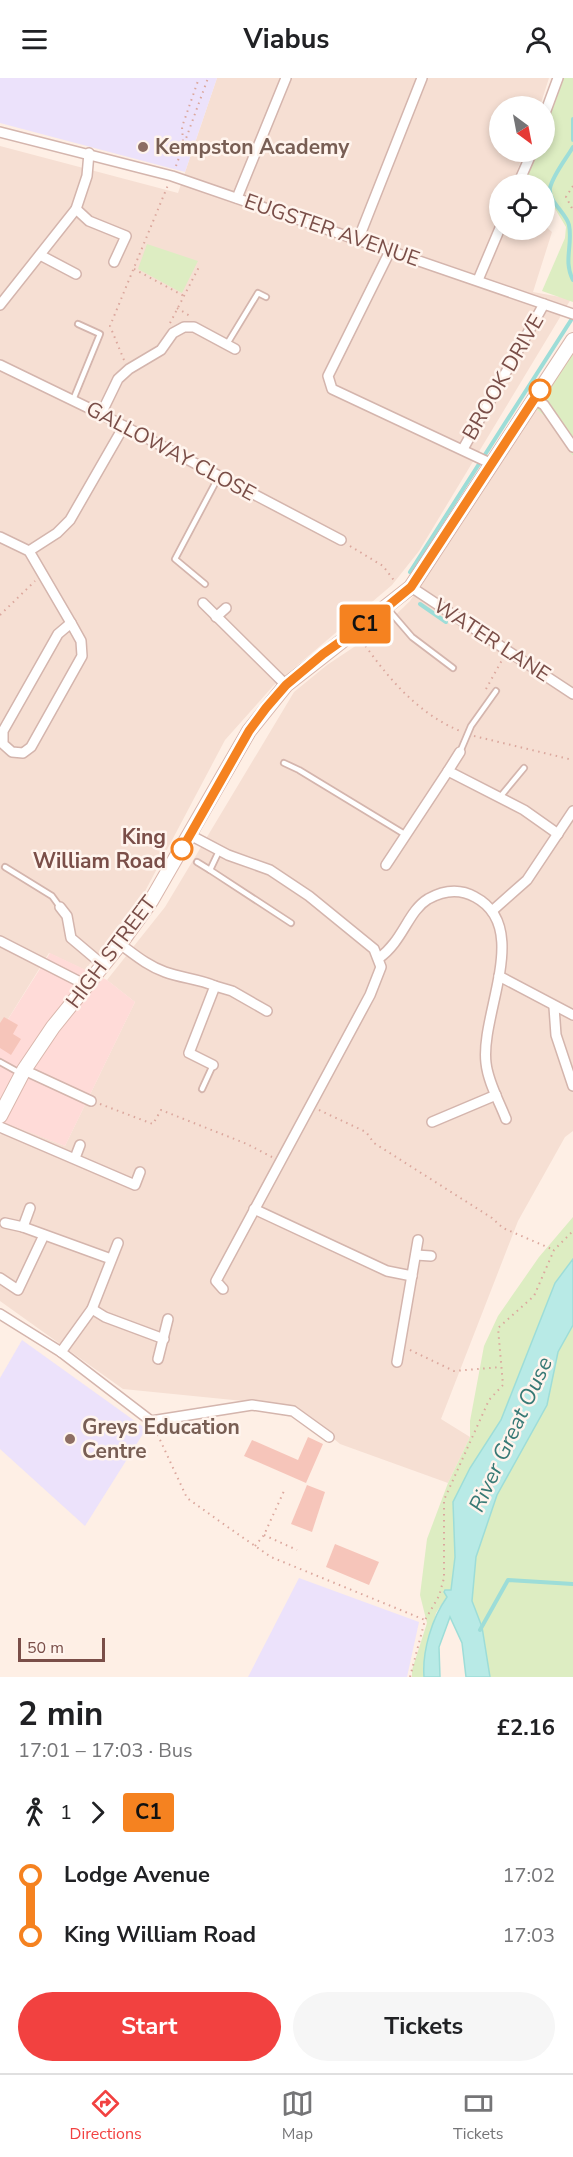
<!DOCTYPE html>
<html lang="en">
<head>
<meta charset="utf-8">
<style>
	:root { --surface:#fff; --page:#f6f6f6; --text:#202124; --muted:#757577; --line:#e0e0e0; --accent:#f24140 }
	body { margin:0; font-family:"Nunito Sans",sans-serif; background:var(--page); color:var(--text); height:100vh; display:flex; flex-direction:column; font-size:22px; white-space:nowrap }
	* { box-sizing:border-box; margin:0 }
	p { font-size:20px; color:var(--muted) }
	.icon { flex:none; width:33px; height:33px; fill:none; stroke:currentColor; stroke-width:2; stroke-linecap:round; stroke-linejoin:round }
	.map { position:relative; height:1599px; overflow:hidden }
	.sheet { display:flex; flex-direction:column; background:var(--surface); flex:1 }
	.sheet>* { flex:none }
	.badge { padding:0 12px; border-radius:4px; font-size:21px; line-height:39px }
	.needle { width:39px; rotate:148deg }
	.controls { position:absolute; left:489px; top:18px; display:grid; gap:12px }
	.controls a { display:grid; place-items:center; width:66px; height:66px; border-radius:50%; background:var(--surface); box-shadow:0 3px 9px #0003; font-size:30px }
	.scale { position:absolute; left:18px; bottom:15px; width:87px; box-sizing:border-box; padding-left:6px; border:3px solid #7a4e48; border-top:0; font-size:16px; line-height:21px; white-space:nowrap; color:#7a4e48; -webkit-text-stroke:4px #fff4ed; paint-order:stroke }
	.map>.badge { position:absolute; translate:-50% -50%; box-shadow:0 0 0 3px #fff }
	.legs { display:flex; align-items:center; gap:9px; height:66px; padding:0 18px; font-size:20px }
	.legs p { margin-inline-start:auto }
	.headline { display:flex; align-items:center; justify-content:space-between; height:102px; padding:0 18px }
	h1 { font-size:33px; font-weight:700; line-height:45px }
	.primary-button { display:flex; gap:12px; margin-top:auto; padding:12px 18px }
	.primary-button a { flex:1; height:69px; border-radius:36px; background:var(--accent); color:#fff; font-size:24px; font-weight:700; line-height:69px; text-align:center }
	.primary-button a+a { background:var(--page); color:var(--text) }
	ul { padding:0 18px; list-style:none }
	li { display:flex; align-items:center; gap:21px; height:60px; font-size:22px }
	li i { display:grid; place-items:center; width:9px; height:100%; margin:0 8px; background:currentColor }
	li i::after { content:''; width:15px; height:15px; margin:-8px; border:4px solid; border-radius:50%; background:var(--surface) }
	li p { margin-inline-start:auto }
	li:first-child i { background:linear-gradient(#0000 50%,currentColor 0) }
	li:last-child i { background:linear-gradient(currentColor 50%,#0000 0) }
	header { display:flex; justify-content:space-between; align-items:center; height:78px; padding:0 18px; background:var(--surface); font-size:27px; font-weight:700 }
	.menu { display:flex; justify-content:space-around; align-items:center; height:84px; border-top:2px solid var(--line); background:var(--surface); font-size:16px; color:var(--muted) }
	.menu a { display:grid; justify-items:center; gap:3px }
	.menu .selected { color:var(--accent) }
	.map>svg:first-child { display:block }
	.residential { fill:#f6dfd3 }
	.commercial { fill:#ffdbd8 }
	.education { fill:#ece2fb }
	.green { fill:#ddedc2 }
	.water { fill:#b8eae6; stroke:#9dddd8; stroke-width:1.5 }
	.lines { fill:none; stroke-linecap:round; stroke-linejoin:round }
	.stream { stroke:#9dddd8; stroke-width:4 }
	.building { fill:#f6c5ba }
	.service-casing { stroke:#d4b5ad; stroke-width:8 }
	.minor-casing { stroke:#d4b5ad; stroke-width:12 }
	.secondary-casing { stroke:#d9b6ac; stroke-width:16 }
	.path { stroke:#dba79d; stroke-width:2; stroke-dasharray:1.5 4.5; stroke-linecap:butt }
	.service { stroke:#fff; stroke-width:4.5 }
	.minor { stroke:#fff; stroke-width:9 }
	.secondary { stroke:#fff; stroke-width:14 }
	.line-1-casing { stroke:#fff; stroke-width:14 }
	.line-1 { stroke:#f58220; stroke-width:9 }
	.education-dot { fill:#8d6e63; stroke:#fff4ed; stroke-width:2 }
	.stop-1-dot { fill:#fff; stroke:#f58220; stroke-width:3 }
	.labels { text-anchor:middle; stroke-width:5; stroke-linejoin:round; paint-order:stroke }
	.education-label { font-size:21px; font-weight:bold; fill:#785e54; stroke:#fff4ed; text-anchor:start }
	.street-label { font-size:21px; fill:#7a4e48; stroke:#fff4ed }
	.stop-label { font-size:21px; font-weight:bold; fill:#7a4e48; stroke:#fff4ed; text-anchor:end }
	.water-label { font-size:22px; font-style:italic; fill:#377975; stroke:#fff4ed }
</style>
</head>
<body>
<header><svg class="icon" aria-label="menu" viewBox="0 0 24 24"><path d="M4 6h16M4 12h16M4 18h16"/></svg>Viabus<svg class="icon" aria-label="person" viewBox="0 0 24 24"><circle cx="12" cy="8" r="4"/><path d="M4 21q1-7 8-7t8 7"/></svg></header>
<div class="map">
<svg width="573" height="1599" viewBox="0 0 573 1599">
	<rect width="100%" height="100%" fill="#feefe5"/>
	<g class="residential">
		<path d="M217,0H549L540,28H500V74H524L512,106H500V152H544L545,148L552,154L533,214L571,221L419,473L392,507L273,608L225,662L142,819L85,892L49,875L0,954V68L178,115Z"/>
		<path d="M535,330L548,341L573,378V615L570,619L573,621V1053L565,1059L518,1143L441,1341L470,1359L448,1405L340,1366L295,1328L123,1311L0,1223V1057L7,1045L65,1068L135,924L107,902L165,829L294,614L327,587L381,551L410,523Z"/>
	</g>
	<path class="commercial" d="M50,875L107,902L135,924L65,1068L0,1043V954Z"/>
	<g class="education">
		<path d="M0,0H217L185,94L0,45Z"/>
		<path d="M22,1262L146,1351L85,1448L0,1371V1300Z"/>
		<path d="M299,1500L419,1544L407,1599H248Z"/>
	</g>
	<g class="green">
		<path d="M560,0H573V224L542,213L565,160L566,149L548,119L545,118L544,106H523L535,74H544L545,45Z"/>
		<path d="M147,166L198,183L182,215L138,191Z"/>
		<path d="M573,271V378L548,341L535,330Z"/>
		<path d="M573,1139V1181L555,1205L501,1342L470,1390L453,1424L455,1479L451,1512L436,1535L423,1589L424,1599H412V1592L427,1545L420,1517L427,1461L448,1405L470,1359V1343L484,1268L498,1238L539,1179Z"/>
		<path d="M573,1247V1599H490L482,1549L472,1523L476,1479L497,1417L547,1327L558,1274Z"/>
	</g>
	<path class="water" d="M573,1181V1247L558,1274L547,1327L497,1417L476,1479L472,1523L482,1549L490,1599H466L462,1565L450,1539L439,1569L440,1599H424C422,1573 432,1540 447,1519L444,1514L445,1512H451L455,1479L453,1424L470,1390L501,1342L555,1205Z"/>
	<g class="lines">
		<g class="stream">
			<path d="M573,41V62"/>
			<path d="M573,69C566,81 553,97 550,110C548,123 566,135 569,147C573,167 563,183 573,202"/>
			<path d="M410,494L573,239"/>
			<path d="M420,526L446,544"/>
			<path d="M480,1552L508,1502L573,1506"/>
		</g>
	</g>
	<g class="building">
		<path d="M4,939L18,947L13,956L21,961L11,977L0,970V945Z"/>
		<path d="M308,1359L323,1366L306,1405L244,1378L252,1362L298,1382Z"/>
		<path d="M307,1407L325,1414L312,1454L291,1446Z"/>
		<path d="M335,1466L379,1484L369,1507L326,1489Z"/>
	</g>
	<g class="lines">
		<g class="service-casing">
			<g id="service">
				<path d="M227,266L258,215L266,219"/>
				<path d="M73,322L100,256L78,246"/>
				<path d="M205,506L175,481L219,398"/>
				<path d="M387,530L412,559L453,590"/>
				<path d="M460,674L471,648L496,613"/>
				<path d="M284,685L299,692L406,757"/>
				<path d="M500,719L524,690"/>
				<path d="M219,773L210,792L291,845"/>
				<path d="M197,784L210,792"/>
				<path d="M5,789L52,818L60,829"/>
				<path d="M0,984L20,995"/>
				<path d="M202,1011L213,987"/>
			</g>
		</g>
		<g class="minor-casing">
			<g id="minor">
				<path d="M544,38L558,0"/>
				<path d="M0,54L172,98L573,236"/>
				<path d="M518,106L532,74"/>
				<path d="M237,120L286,0"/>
				<path d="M76,131L89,143L126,158L114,184"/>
				<path d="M358,162L422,0"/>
				<path d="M391,171L328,298L332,311L492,386"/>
				<path d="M40,177L76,196"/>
				<path d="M478,202L500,150"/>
				<path d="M0,227L76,131L87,98L89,75"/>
				<path d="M0,287L101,336L341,462"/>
				<path d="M534,321L544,327L573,369"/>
				<path d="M101,336L118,301L129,291L161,272L173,255L184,249H194L235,271"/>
				<path d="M463,371L544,226"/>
				<path d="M0,459L29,473L71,545"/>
				<path d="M29,473L57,455L70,442L124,348"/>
				<path d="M411,509L573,616"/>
				<path d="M203,525L286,607"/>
				<path d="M216,539L226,530"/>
				<path d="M71,545L81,563L82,578L31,669L23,675L12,674L3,666V653L58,556Z"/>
				<path d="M460,674L448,693L524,732L558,756"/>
				<path d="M190,757L228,777L270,792L309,818L374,871L381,889L370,917L216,1203L223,1211"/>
				<path d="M386,787L448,693"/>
				<path d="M60,829L67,838L71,860L103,887"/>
				<path d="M492,833L527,802L573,733"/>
				<path d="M0,863L86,907"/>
				<path d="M120,866C135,877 148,888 165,894C181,900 199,901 215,908L189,975L213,987"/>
				<path d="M379,880C403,863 408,833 428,821C444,812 459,810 475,819C532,849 480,936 486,985C488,1004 499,1023 506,1041"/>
				<path d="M499,898L573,937"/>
				<path d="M215,908L232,913L267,933"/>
				<path d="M554,929L556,957L573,1008"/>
				<path d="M24,992L91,1023"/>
				<path d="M432,1044L496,1017"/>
				<path d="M0,1049L135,1107L140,1094"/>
				<path d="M75,1080L80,1067"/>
				<path d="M254,1131L387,1193L412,1198"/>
				<path d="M5,1145L23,1149L111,1181"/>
				<path d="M23,1149L30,1130"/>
				<path d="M416,1177L431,1178"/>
				<path d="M0,1200L18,1212L44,1157"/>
				<path d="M92,1231L105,1239L164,1261"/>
				<path d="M0,1236L61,1274L151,1343L252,1327L293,1333L329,1359"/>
				<path d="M61,1274L92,1231L118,1165"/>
				<path d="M158,1281L168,1241"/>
				<path d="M397,1284L418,1162"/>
			</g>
		</g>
		<g class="secondary-casing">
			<path id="secondary" d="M0,1038L24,992L53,949L120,866L151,823L249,653L286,607L411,509L573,262"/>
		</g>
		<g class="path">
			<path d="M183,63L182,49L199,0"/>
			<path d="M176,88L208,0"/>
			<path d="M573,108L566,119L573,132"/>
			<path d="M134,191L184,218"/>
			<path d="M177,230L190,238"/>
			<path d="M170,245L200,187"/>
			<path d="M124,282L110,248L168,107"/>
			<path d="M350,468L383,488L396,505"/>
			<path d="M0,537L35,503"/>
			<path d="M362,563C388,600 417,635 460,653"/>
			<path d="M486,611L502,582"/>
			<path d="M474,658L573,682"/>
			<path d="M100,1026L153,1046L161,1032L247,1066L272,1079"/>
			<path d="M319,1032L366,1054L374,1065L492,1140L503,1150L554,1172"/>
			<path d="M410,1272L454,1293L501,1289"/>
			<path d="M155,1351L187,1420L232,1452L271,1479L425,1542"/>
			<path d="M264,1457L297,1472"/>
			<path d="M255,1468L264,1457L284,1413"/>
			<path d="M410,1599L425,1542L439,1518L444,1500V1422L489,1322L503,1307L498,1250L534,1218L554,1172L573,1153"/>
		</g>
		<use href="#service" class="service"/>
		<use href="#minor" class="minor"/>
		<use href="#secondary" class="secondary"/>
	</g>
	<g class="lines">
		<g class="line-1-casing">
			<path id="line-1" d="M182,771L249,653L266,630L286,607L323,576L371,542L411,509L540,312"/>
		</g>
		<use href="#line-1" class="line-1"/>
	</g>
	<g class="education-dot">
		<circle cx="143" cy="69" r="6"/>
		<circle cx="70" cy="1361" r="6"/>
	</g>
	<g class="stop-1-dot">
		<circle cx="540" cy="312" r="10"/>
		<circle cx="182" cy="771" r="10"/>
	</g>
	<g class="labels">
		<g class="education-label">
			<text x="155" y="76">Kempston Academy</text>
			<text x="82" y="1356">Greys Education<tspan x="82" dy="24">Centre</tspan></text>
		</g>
		<g class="street-label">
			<text transform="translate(332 152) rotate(19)" y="7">EUGSTER AVENUE</text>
			<text transform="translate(503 299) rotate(-60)" y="7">BROOK DRIVE</text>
			<text transform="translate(171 373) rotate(28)" y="7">GALLOWAY CLOSE</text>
			<text transform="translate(492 562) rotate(33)" y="7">WATER LANE</text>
			<text transform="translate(111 874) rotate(-53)" y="7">HIGH STREET</text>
		</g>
		<g class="stop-label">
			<text x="166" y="766">King<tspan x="166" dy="24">William Road</tspan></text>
		</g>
		<g class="water-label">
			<text transform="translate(510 1356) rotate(-65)" y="8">River Great Ouse</text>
		</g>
	</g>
</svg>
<div class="controls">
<a><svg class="needle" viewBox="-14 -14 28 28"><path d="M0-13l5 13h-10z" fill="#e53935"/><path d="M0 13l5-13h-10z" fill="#757577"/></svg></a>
<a><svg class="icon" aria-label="locate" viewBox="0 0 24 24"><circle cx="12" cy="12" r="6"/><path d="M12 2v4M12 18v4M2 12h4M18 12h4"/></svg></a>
</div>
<div class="scale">50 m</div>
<b class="badge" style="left:365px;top:546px;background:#f58220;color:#111">C1</b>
</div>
<section class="sheet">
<div class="headline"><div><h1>2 min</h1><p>17:01 – 17:03 · Bus</p></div><b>£2.16</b></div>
<div class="legs"><svg class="icon" aria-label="walk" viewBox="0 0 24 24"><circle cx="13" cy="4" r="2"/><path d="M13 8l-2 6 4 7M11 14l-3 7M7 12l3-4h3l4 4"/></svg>1<svg class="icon" aria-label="forward" viewBox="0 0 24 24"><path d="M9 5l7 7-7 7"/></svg><b class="badge" style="background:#f58220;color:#111">C1</b></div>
<ul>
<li><i style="color:#f58220"></i><b>Lodge Avenue</b><p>17:02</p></li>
<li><i style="color:#f58220"></i><b>King William Road</b><p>17:03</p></li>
</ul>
<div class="primary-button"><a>Start</a><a>Tickets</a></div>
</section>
<nav class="menu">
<a class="selected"><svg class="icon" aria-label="directions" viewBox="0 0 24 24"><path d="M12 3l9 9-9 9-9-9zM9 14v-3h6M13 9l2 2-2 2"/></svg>Directions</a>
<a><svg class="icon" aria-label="map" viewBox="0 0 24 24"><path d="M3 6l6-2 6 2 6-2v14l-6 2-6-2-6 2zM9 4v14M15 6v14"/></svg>Map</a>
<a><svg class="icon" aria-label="tickets" viewBox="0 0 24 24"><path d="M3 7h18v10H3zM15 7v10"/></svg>Tickets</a>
</nav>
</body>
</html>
